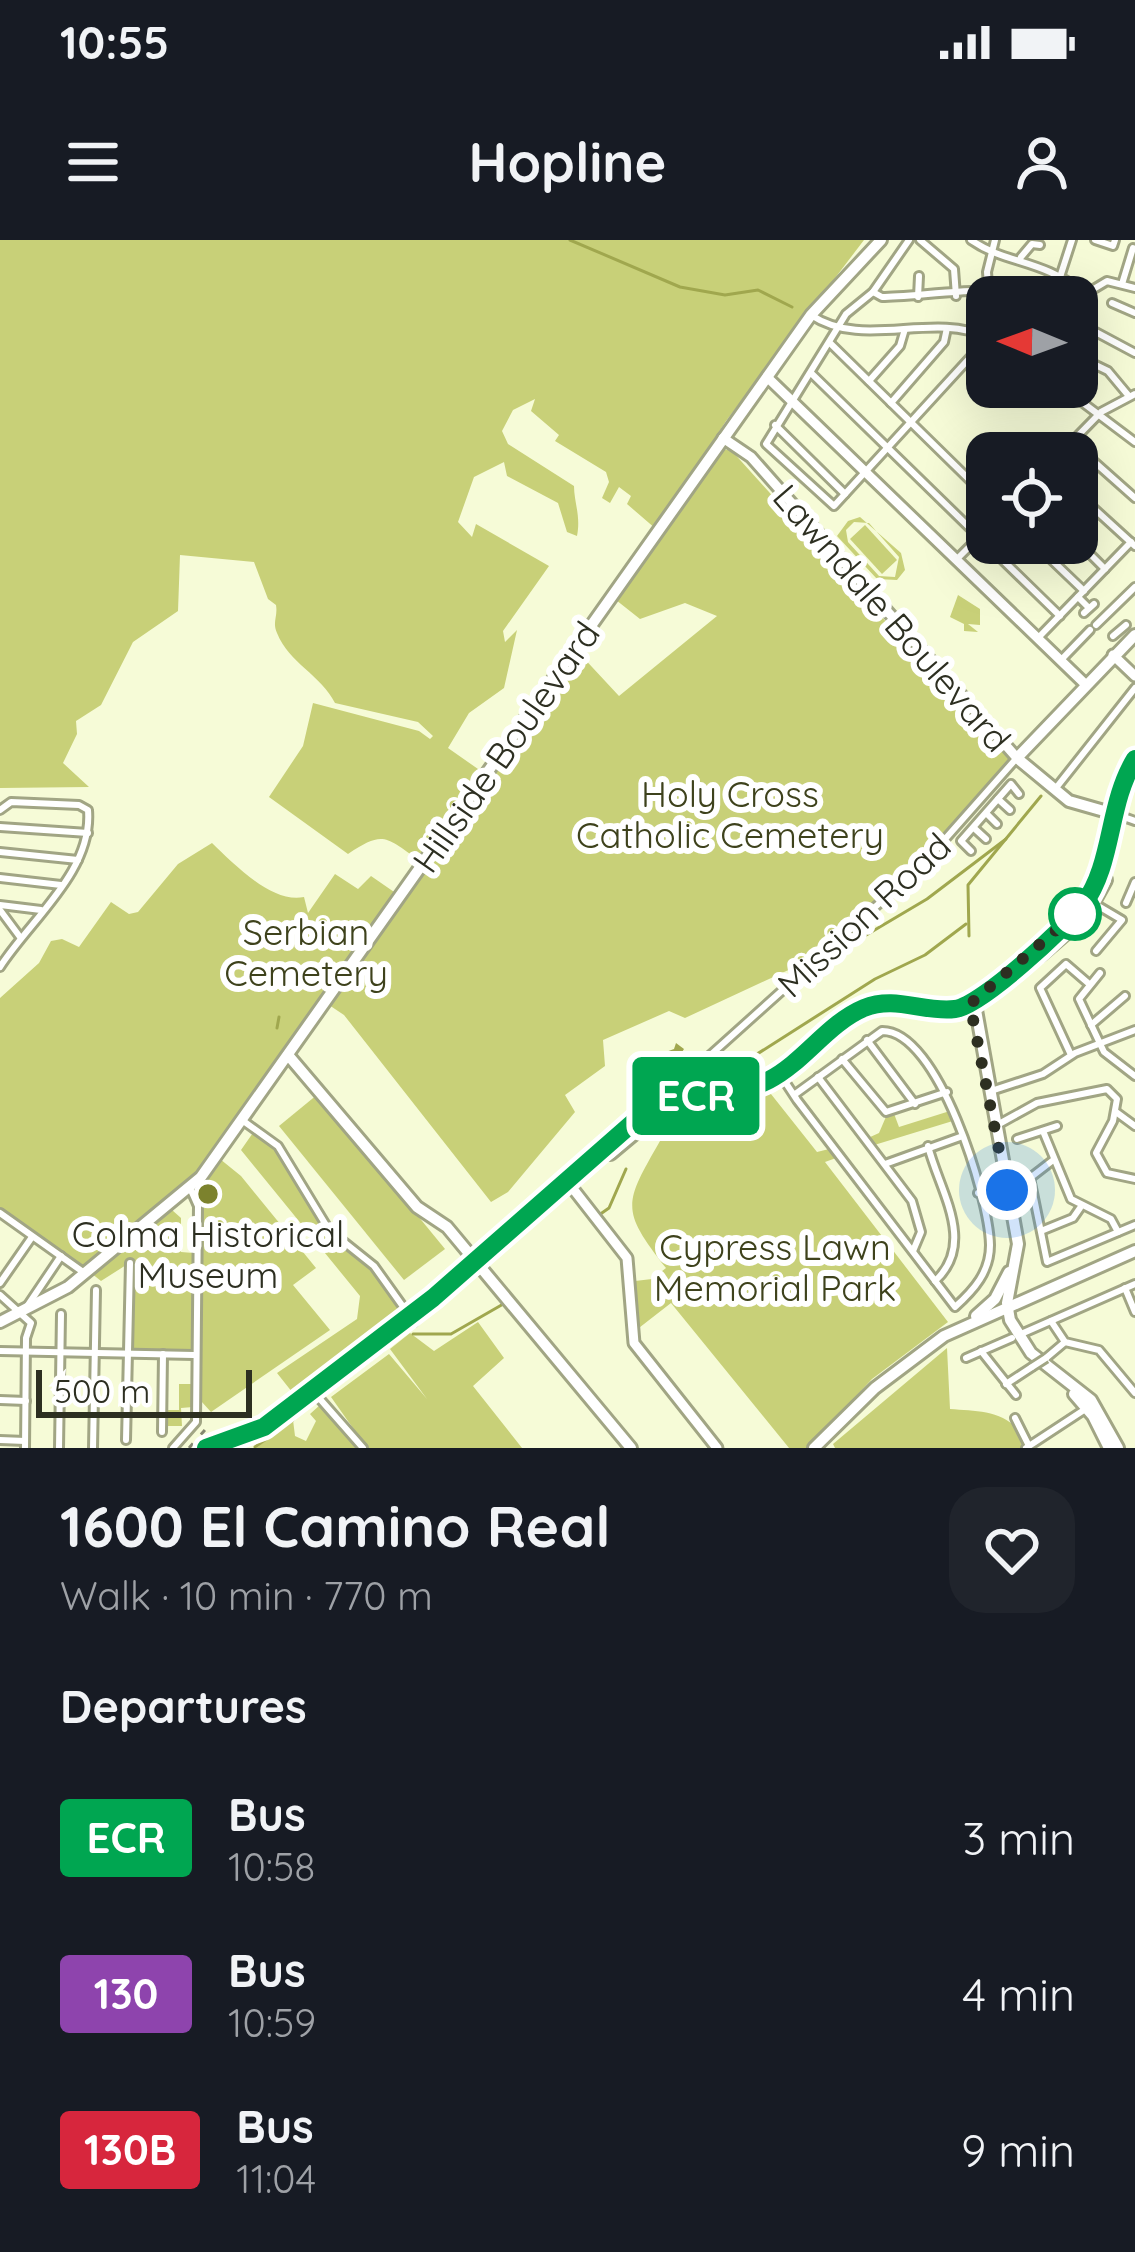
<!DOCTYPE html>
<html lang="en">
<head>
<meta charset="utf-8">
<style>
	:root { --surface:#171b24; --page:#20242c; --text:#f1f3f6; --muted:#9ea1a6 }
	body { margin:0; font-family:Quicksand,sans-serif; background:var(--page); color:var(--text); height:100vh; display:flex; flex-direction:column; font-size:45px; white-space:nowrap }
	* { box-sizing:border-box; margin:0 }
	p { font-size:39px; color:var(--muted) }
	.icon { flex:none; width:66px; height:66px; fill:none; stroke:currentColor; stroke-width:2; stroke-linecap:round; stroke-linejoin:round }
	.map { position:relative; height:1208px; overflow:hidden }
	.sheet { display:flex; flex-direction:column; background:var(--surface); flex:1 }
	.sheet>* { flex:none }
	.badge { padding:0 24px; border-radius:9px; font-size:42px; line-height:78px }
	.needle { width:78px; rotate:271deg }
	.tools { position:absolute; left:966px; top:36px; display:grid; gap:24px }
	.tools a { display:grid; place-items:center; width:132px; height:132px; border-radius:24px; background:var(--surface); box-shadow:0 12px 48px #0002; font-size:60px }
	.scale { position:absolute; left:36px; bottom:30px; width:216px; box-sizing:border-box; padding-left:12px; border:6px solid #2d2f21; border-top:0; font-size:33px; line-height:42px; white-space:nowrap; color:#2d2f21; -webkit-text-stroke:9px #fff; paint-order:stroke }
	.you { position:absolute; width:60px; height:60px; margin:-30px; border:9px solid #fff; border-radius:50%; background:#1a73e8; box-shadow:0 0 0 18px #1a73e833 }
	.map>.badge { position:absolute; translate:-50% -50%; box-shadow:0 0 0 6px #fff }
	h2 { padding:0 60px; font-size:45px; line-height:108px }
	.round { display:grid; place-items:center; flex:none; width:126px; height:126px; border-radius:36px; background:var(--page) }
	.head { display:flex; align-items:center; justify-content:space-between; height:204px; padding:0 60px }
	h1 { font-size:57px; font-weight:700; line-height:90px }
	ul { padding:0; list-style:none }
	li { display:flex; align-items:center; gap:36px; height:156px; padding:0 60px }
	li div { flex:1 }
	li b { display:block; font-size:45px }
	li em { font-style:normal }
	li .badge { min-width:132px; font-weight:700; text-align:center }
	.status { display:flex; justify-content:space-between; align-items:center; height:84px; padding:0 60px; background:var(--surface); direction:ltr }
	.status svg { height:33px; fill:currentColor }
	header { display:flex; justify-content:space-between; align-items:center; height:156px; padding:0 60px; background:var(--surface); font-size:54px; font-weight:700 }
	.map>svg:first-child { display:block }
	.green { fill:#c8d078; fill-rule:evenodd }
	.water { fill:#a0a74e }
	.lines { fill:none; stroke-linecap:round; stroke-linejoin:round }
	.stream { stroke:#a0a74e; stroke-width:3 }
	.minor-casing { stroke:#a1a584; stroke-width:12 }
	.tertiary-casing { stroke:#a1a584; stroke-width:15 }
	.secondary-casing { stroke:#a1a584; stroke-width:16 }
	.primary-casing { stroke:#a1a584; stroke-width:18 }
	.minor { stroke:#fff; stroke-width:6 }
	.tertiary { stroke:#fff; stroke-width:9 }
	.secondary { stroke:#fff; stroke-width:10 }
	.primary { stroke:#fff; stroke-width:12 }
	.rail { stroke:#848770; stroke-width:3; stroke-dasharray:6 12; stroke-linecap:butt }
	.minor-bridge-casing { stroke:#a1a584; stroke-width:12; stroke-linecap:butt }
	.minor-bridge { stroke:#fff; stroke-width:6 }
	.line-casing { stroke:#fff; stroke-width:27 }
	.line { stroke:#00a651; stroke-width:18 }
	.walk { stroke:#2d2f21; stroke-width:12; stroke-dasharray:0 21.6 }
	.stop-dot { fill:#fff; stroke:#00a651; stroke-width:6 }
	.poi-dot { fill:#7c822d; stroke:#fff; stroke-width:4.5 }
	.labels { text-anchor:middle; stroke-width:12; stroke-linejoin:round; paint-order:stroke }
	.street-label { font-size:36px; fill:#2d2f21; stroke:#fff }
	.park-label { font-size:36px; fill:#3e421c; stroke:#fff }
	.poi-label { font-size:36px; fill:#2d2f21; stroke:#fff }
</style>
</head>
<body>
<div class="status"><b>10:55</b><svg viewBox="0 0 49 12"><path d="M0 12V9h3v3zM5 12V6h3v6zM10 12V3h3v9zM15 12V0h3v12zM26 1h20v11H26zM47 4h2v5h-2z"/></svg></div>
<header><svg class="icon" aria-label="menu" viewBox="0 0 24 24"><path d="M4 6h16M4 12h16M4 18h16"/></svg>Hopline<svg class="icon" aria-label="person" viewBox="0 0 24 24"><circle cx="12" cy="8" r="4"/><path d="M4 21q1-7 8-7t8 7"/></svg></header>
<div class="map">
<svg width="1135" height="1208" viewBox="0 0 1135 1208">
	<rect width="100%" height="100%" fill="#f6fbd7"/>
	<g class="green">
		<path d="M0,0H864L726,181L656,289L627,264L631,256L619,247L610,263L602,258L609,242L606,232L555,201L559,195L531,171L535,159L513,170L502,191L508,204L574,246C574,262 581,276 577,296L567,292L558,263L507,236L504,222L474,237L458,282L472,297L476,284L549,326L503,391L505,402L517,390L504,448L469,473L448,508L478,529L477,537L419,620C385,597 384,590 348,614L269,557L303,506L313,463L419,491L430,499L433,496L418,482L335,463C321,435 289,423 277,393C272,382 278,377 276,365L268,359L254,322L180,315L178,371L133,402L101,465L76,481L77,494L63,523L89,547L0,548Z"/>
		<path d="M723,209L732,211L1011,520L919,625L810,720L685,778L669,771L603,800L605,826L565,855L575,872L508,952L491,962L344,775L329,765L579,413L619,456L717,376L685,363L640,379L616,360Z"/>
		<path d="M860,277L901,313L905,330L897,340L877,339L837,296L848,281ZM854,282L869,283L899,317L895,337L879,336L848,302L846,290Z"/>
		<path d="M865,285L897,320L882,334L850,299Z"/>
		<path d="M958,355L980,369V385L968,384L978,392L964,391V384L950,377Z"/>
		<path d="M212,603C233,623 272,664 304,657L308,673L335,634L358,649L371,636L397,654L370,692L359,685L352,695L362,703L198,935L83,1028L0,970V758L39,723L51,701L62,699L79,707L111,662L129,674L138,672L178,624Z"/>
		<path d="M767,849L817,912L829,909L836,918L825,922L948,1082L872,1139L808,1208H789L671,1063L635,1091V1041L652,1039L666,1028C620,969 624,964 660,901L650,884L679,867Z"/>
		<path d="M318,854L445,1009L404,1040L279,886Z"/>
		<path d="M953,870L956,880L871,906L868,898L879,893L888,872L893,871L899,887Z"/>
		<path d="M257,887L281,906L331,992L375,1027L406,1075L296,1157L277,1133L357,1079L360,1056L241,910Z"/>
		<path d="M220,919L241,936L316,1028L293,1045L330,1090L211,1172L201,1161L197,950Z"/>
		<path d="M172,970L181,978V1012L193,1013L192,1110L131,1109L134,1020L101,1041L91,1033Z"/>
		<path d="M478,1082L504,1118L473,1146L522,1208H367L331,1157L389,1114L427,1159L390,1109L410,1093L434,1111Z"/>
		<path d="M947,1108L950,1169C976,1171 1002,1170 1021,1192V1208H835L833,1204Z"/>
		<path d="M179,1144H193V1167L181,1168L182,1186H164V1170H179Z"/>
		<path d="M320,1165L356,1208H256L293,1180L295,1196L306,1201L316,1181L310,1174Z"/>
	</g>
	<path class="water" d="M676,803L684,809C671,829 666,859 638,862L628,852L652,817L674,809Z"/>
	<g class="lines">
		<g class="stream">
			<path d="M570,0L680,47L725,55L758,50L792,67"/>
			<path d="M969,696L968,645L1041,556"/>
			<path d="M846,707L927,659L1006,599"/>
			<path d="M277,788L279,777"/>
			<path d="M699,851L875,739L925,715L966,684"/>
			<path d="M654,890L680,867"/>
			<path d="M599,975L609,968L626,929"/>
			<path d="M413,1094H451L505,1063"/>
			<path d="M326,1154L384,1110"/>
			<path d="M255,1207L293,1180"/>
		</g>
		<g class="minor-casing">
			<g id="minor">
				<path d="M909,0L873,52L846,74L766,204L834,266L987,99"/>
				<path d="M920,0L954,29L956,56"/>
				<path d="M971,0C1007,25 1041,18 1084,53"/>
				<path d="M1095,0L1113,6L1115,0"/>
				<path d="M1021,17L1032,4L1040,5"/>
				<path d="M1061,34L1072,0"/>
				<path d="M1122,44L1133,8"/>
				<path d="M873,52L882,57C917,57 1013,42 1037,57"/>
				<path d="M918,57L919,36"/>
				<path d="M989,57L987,32L995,0"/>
				<path d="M1077,59L1107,41L1135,48"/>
				<path d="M1112,63L1135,73"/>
				<path d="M811,75C863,110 932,71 987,97"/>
				<path d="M1077,82L1135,113"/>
				<path d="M831,104L987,257"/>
				<path d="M1077,116L1108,131L1128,155"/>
				<path d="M811,133L1060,376"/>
				<path d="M869,141L900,106L905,89"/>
				<path d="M1062,147L1135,202"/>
				<path d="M891,163L944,102L947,88"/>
				<path d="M775,185L845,254"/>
				<path d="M1072,202L1135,258"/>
				<path d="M1061,213L1101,172L1135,154"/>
				<path d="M1077,253L1135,306"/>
				<path d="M1077,301L1105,329"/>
				<path d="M1034,303L1084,351"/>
				<path d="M957,319L987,289"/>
				<path d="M1078,357L1089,368"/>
				<path d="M1084,373L1094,364"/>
				<path d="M1096,385L1135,347"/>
				<path d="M1113,396L1126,385"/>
				<path d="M1038,398L1131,302"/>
				<path d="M1061,420L1090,390"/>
				<path d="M1056,548L1135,448"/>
				<path d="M998,559L1010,570"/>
				<path d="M0,570L11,562L79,565L88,570C93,631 31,679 0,727"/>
				<path d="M987,574L997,584"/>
				<path d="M1118,575L1135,581"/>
				<path d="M0,587L88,593"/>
				<path d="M974,588L986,599"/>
				<path d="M971,611L961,601L1011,544L1019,554"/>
				<path d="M0,612L78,620"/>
				<path d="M0,638L61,645"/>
				<path d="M1126,663L1135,642"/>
				<path d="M1095,664L1122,680L1096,711"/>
				<path d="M0,665L41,670"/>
				<path d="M0,670L20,697"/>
				<path d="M1100,733L1079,759L1104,812L1135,836"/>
				<path d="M1091,785L1125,756"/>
				<path d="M867,800L915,864"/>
				<path d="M1071,815L1040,748L1066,724L1088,743"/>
				<path d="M842,819L886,872L947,852"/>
				<path d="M780,834L797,860L955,1067C974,1050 990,1032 990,1005C989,957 938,790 882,791L794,855"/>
				<path d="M818,837L912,961L921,992L913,1011"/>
				<path d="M991,851L1043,834L1075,813L1135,790"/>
				<path d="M657,863L923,624L1015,520"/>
				<path d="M1116,872L1135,886"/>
				<path d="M242,880L278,906L329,990L374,1026L414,1082"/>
				<path d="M999,884L1037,863L1107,849L1117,859L1113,881L1096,913L1107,933L1135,939"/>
				<path d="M1043,891L1071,959L1111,979L1118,992"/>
				<path d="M1017,899L1057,886"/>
				<path d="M928,906C939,950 977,1003 935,1041"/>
				<path d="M885,924L960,897"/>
				<path d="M1030,938L1047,1022L1135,985"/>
				<path d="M978,953L1030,938L1052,921"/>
				<path d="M0,973L83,1032"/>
				<path d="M1041,991L1073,978L1080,968"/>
				<path d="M0,1043L32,997"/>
				<path d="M1125,1048L1135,1072"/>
				<path d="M0,1055L31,1083L26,1098L25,1208"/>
				<path d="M28,1065L61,1016"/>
				<path d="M1051,1081L1065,1102L1099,1110L1135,1153"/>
				<path d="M1021,1094L1135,1044"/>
				<path d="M0,1111L194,1115"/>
				<path d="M981,1111L1016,1155"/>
				<path d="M966,1118L1012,1098"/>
				<path d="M1046,1118L1065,1102"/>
				<path d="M1006,1144L1032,1127"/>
				<path d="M312,1150L363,1208"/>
				<path d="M0,1160L26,1161"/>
				<path d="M1015,1178L1028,1204"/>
				<path d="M162,1192L163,1114"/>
				<path d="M0,1200L25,1201"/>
				<path d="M126,1200L130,1023"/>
				<path d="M59,1208L61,1074"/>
				<path d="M93,1208L96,1050"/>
				<path d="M173,1208L196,1182L198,966L190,948"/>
				<path d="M1026,1208L1087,1168"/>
			</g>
		</g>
		<g class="tertiary-casing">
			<g id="tertiary">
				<path d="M767,137L1084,443"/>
				<path d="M723,198L751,217L1017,518"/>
				<path d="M1113,415L1135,436"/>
				<path d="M567,941L627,1018L634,1103L717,1208"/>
			</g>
		</g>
		<g class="secondary-casing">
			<g id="secondary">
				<path d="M1118,575L1069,561L1017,518L1135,395"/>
				<path d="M970,764L976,770L1018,1004L1007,1063L1010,1080L1031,1113L1091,1160L1118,1208"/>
				<path d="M288,815L417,967L447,987L631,1208"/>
				<path d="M976,1076L995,1059L1009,1032"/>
				<path d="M0,1082L68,1047L201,937L811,75L881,0"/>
				<path d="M1074,1154L1093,1176L1109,1208"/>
				<path d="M814,1208L875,1148L944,1096L1135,1011"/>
			</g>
		</g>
		<g class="primary-casing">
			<g id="primary">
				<path d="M1041,714L1085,676L1105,640"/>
				<path d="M610,913L659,872"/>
				<path d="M206,1208L261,1188L433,1057L645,872C684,852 730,860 769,840C804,822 828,783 864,768C896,755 923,773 955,769C982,765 1065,689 1082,665C1114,623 1107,565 1135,519"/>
			</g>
		</g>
		<use href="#minor" class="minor"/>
		<use href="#tertiary" class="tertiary"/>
		<use href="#secondary" class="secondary"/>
		<use href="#primary" class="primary"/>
		<path class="rail" d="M189,1208L212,1182"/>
		<g class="minor-bridge-casing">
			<path id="minor-bridge" d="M1032,1127L1046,1118"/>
		</g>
		<use href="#minor-bridge" class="minor-bridge"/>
	</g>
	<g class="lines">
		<g class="line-casing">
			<path id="line" d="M206,1208L264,1187L433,1058L645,872C684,852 730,860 769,840C804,822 828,783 864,768C896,755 923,773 955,769C981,766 1065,688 1083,665C1114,623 1107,565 1135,519"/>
		</g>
		<use href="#line" class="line"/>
		<path class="walk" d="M1007,950L970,764L1075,674"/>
	</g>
	<circle class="stop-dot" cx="1075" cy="674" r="24"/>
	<circle class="poi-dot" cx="208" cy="954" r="12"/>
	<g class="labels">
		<g class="street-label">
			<text transform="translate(892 378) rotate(49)" y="13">Lawndale Boulevard</text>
			<text transform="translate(506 507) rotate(-55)" y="13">Hillside Boulevard</text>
			<text transform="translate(864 675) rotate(-43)" y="13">Mission Road</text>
		</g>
		<g class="park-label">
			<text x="730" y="567">Holy Cross<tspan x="730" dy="41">Catholic Cemetery</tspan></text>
			<text x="306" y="705">Serbian<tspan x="306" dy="41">Cemetery</tspan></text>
			<text x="775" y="1020">Cypress Lawn<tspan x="775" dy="41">Memorial Park</tspan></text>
		</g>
		<g class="poi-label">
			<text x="208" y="1007">Colma Historical<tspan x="208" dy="41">Museum</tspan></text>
		</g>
	</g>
</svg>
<div class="tools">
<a><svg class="needle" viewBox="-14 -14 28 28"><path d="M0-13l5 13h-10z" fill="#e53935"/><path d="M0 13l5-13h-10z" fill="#9ea1a6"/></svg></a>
<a><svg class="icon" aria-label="locate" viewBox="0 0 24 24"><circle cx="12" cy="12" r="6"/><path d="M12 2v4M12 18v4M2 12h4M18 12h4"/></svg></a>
</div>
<div class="scale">500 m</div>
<div class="you" style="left:1007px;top:950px"></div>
<b class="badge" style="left:696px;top:856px;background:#00a651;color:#fff">ECR</b>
</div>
<section class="sheet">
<div class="head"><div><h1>1600 El Camino Real</h1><p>Walk · 10 min · 770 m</p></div><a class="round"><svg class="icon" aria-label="heart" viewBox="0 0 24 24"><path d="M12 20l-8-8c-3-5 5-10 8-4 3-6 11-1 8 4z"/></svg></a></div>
<h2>Departures</h2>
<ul>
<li><span class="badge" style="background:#00a651;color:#fff">ECR</span><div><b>Bus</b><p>10:58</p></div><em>3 min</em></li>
<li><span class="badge" style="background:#8e44ad;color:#fff">130</span><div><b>Bus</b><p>10:59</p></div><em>4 min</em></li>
<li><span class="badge" style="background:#d7263d;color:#fff">130B</span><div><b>Bus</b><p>11:04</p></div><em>9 min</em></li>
</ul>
</section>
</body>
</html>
